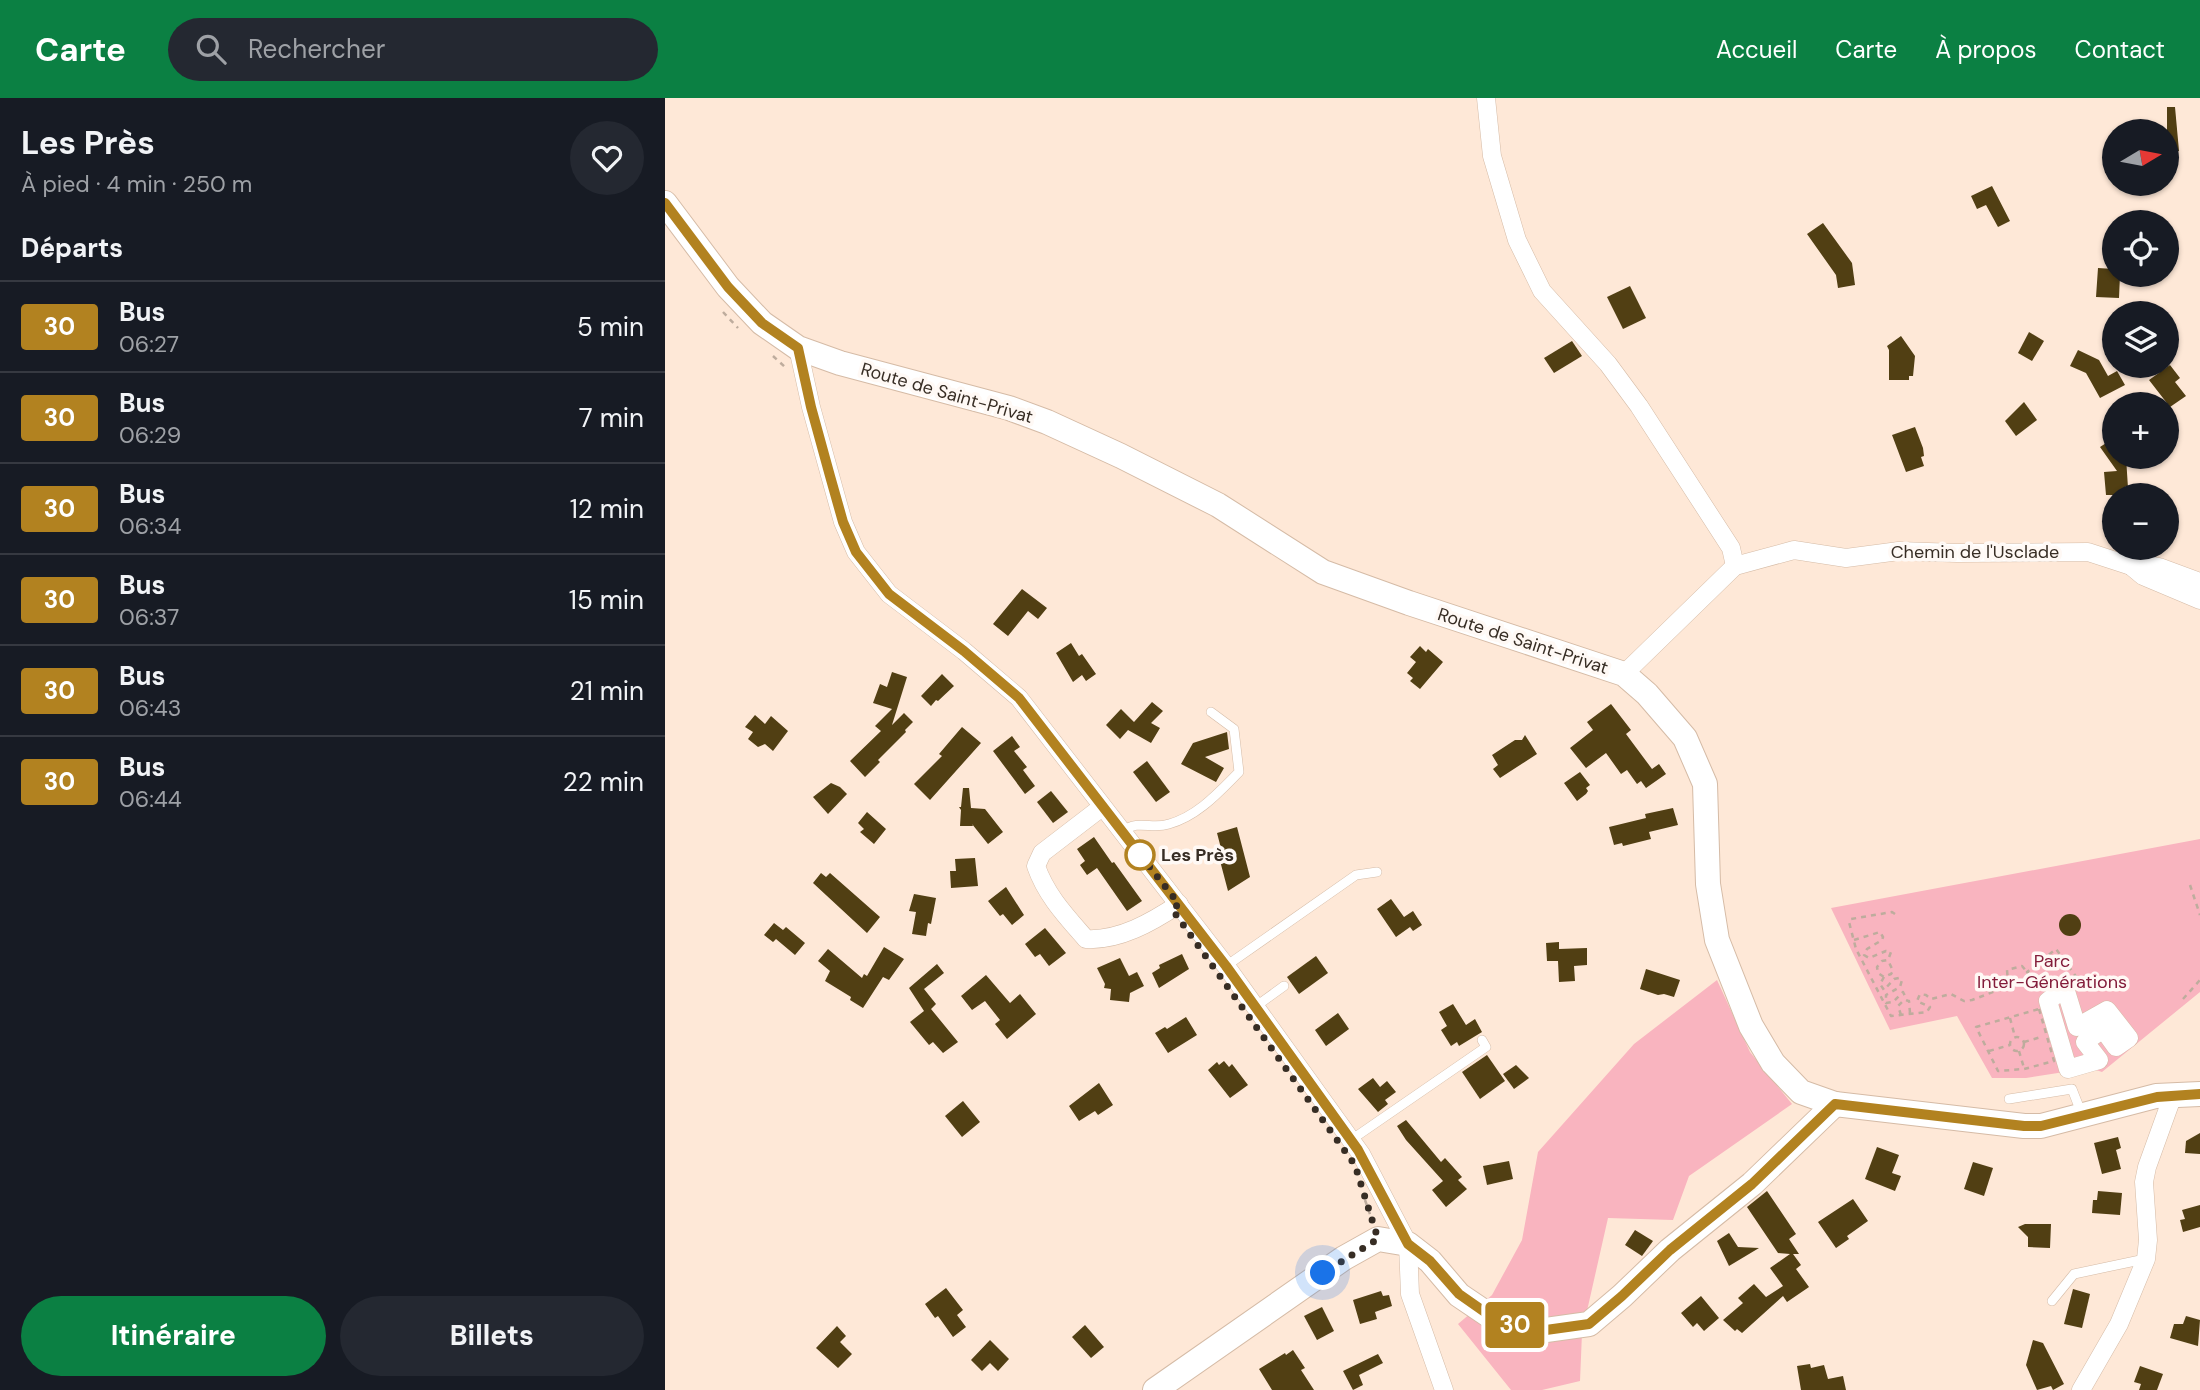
<!DOCTYPE html>
<html lang="fr">
<head>
<meta charset="utf-8">
<style>
	:root { --surface:#171b24; --page:#242831; --text:#f1f3f6; --muted:#9ea1a6; --line:#363941; --accent:#0b8043 }
	body { margin:0; font-family:"DM Sans",sans-serif; background:var(--page); color:var(--text); height:100vh; display:flex; flex-direction:column; font-size:26px; white-space:nowrap }
	* { box-sizing:border-box; margin:0 }
	p { font-size:23px; color:var(--muted) }
	.icon { flex:none; width:38px; height:38px; fill:none; stroke:currentColor; stroke-width:2; stroke-linecap:round; stroke-linejoin:round }
	.map { position:relative; flex:1; overflow:hidden }
	.drawer { display:flex; flex-direction:column; background:var(--surface); width:665px }
	.drawer>* { flex:none }
	.badge { padding:0 14px; border-radius:5px; font-size:24px; line-height:46px }
	.needle { width:46px; rotate:80deg }
	.fabs { position:absolute; left:1437px; top:21px; display:grid; gap:14px }
	.fabs a { display:grid; place-items:center; width:77px; height:77px; border-radius:50%; background:var(--surface); box-shadow:0 2px 5px #0004; font-size:35px }
	.you { position:absolute; width:35px; height:35px; margin:-18px; border:5px solid #fff; border-radius:50%; background:#1a73e8; box-shadow:0 0 0 10px #1a73e833 }
	.map>.badge { position:absolute; translate:-50% -50%; box-shadow:0 0 0 4px #fff }
	h2 { padding:0 21px; font-size:26px; line-height:63px }
	.round { display:grid; place-items:center; flex:none; width:74px; height:74px; border-radius:37px; background:var(--page) }
	.summary { display:flex; align-items:center; justify-content:space-between; height:119px; padding:0 21px }
	h1 { font-size:33px; font-weight:700; line-height:52px }
	.action { display:flex; gap:14px; margin-top:auto; padding:14px 21px }
	.action a { flex:1; height:80px; border-radius:42px; background:var(--accent); color:#fff; font-size:28px; font-weight:700; line-height:80px; text-align:center }
	.action a+a { background:var(--page); color:var(--text) }
	ul { padding:0; list-style:none }
	li { display:flex; align-items:center; gap:21px; height:91px; padding:0 21px; border-top:2px solid var(--line) }
	li div { flex:1 }
	li b { display:block; font-size:26px }
	li em { font-style:normal }
	li .badge { min-width:77px; font-weight:700; text-align:center }
	header { display:flex; align-items:center; gap:42px; box-sizing:border-box; height:98px; padding:0 35px; background:var(--accent); color:#fff }
	header strong { font-size:33px }
	nav { display:flex; gap:38px; margin-inline-start:auto; font-size:24px }
	.search { width:490px; height:63px; background:var(--page); display:flex; align-items:center; gap:18px; box-sizing:border-box; padding:0 24px; border-radius:38px; color:var(--muted); font-size:26px }
	main { display:flex; flex:1; min-height:0 }
	.map>svg:first-child { display:block }
	.green { fill:#f9b4bf }
	.building { fill:#513f13 }
	.lines { fill:none; stroke-linecap:round; stroke-linejoin:round }
	.lane-casing { stroke:#d5bba6; stroke-width:10 }
	.street-casing { stroke:#d5bba6; stroke-width:19 }
	.secondary-casing { stroke:#d5bba6; stroke-width:26 }
	.path { stroke:#beac9d; stroke-width:2.5; stroke-dasharray:5 5; stroke-linecap:butt }
	.lane { stroke:#fff; stroke-width:9 }
	.street { stroke:#fff; stroke-width:18 }
	.secondary { stroke:#fff; stroke-width:24 }
	.line-casing { stroke:#fff; stroke-width:16 }
	.line { stroke:#b28220; stroke-width:10 }
	.walk { stroke:#372d24; stroke-width:7; stroke-dasharray:0 12.6 }
	.stop-dot { fill:#fff; stroke:#b28220; stroke-width:3.5 }
	.labels { text-anchor:middle; stroke-width:7; stroke-linejoin:round; paint-order:stroke }
	.street-label { font-size:18px; fill:#372d24; stroke:#fff9f5 }
	.stop-label { font-size:18px; font-weight:bold; fill:#372d24; stroke:#fff9f5; text-anchor:start }
	.park-label { font-size:18px; fill:#831c3a; stroke:#fff9f5 }
</style>
</head>
<body>
<header>
<strong>Carte</strong>
<div class="search"><svg class="icon" aria-label="search" viewBox="0 0 24 24"><circle cx="10" cy="10" r="6"/><path d="M15 15l6 6"/></svg>Rechercher</div>
<nav><a>Accueil</a><a>Carte</a><a>À propos</a><a>Contact</a></nav>
</header>
<main>
<section class="drawer">
<div class="summary"><div><h1>Les Près</h1><p>À pied · 4 min · 250 m</p></div><a class="round"><svg class="icon" aria-label="heart" viewBox="0 0 24 24"><path d="M12 20l-8-8c-3-5 5-10 8-4 3-6 11-1 8 4z"/></svg></a></div>
<h2>Départs</h2>
<ul>
<li><span class="badge" style="background:#b28220;color:#fff">30</span><div><b>Bus</b><p>06:27</p></div><em>5 min</em></li>
<li><span class="badge" style="background:#b28220;color:#fff">30</span><div><b>Bus</b><p>06:29</p></div><em>7 min</em></li>
<li><span class="badge" style="background:#b28220;color:#fff">30</span><div><b>Bus</b><p>06:34</p></div><em>12 min</em></li>
<li><span class="badge" style="background:#b28220;color:#fff">30</span><div><b>Bus</b><p>06:37</p></div><em>15 min</em></li>
<li><span class="badge" style="background:#b28220;color:#fff">30</span><div><b>Bus</b><p>06:43</p></div><em>21 min</em></li>
<li><span class="badge" style="background:#b28220;color:#fff">30</span><div><b>Bus</b><p>06:44</p></div><em>22 min</em></li>
</ul>
<div class="action"><a>Itinéraire</a><a>Billets</a></div>
</section>
<div class="map">
<svg width="1535" height="1292" viewBox="0 0 1535 1292">
	<rect width="100%" height="100%" fill="#fee8d7"/>
	<g class="green">
		<path d="M1535,741V894L1437,974L1425,970L1361,980H1327L1292,918L1225,932L1166,810Z"/>
		<path d="M1052,882L1085,954L1127,1006L1024,1078L1008,1122L943,1120L917,1235L915,1283L877,1292H846L793,1226L827,1197L857,1142L873,1054L969,946Z"/>
	</g>
	<g class="building">
		<path d="M1502,9H1510L1514,53L1502,54Z"/>
		<path d="M1327,88L1345,123L1333,129L1321,107L1312,111L1306,98Z"/>
		<path d="M1158,125L1187,165L1190,187L1173,190L1171,177L1142,136Z"/>
		<path d="M1433,170L1449,171V177H1455L1454,200L1431,199Z"/>
		<path d="M965,188L981,220L958,231L942,199Z"/>
		<path d="M1364,234L1379,243L1367,263L1353,255Z"/>
		<path d="M1236,238L1250,258L1248,278H1244V282H1224V252L1222,248Z"/>
		<path d="M907,243L917,258L889,275L879,260Z"/>
		<path d="M1413,252L1434,262L1443,278L1452,273L1460,287L1435,300L1421,275L1405,268Z"/>
		<path d="M1505,267L1515,280L1510,284L1521,298L1505,309L1484,282Z"/>
		<path d="M1359,304L1372,322L1351,338L1340,323Z"/>
		<path d="M1250,329L1258,350L1259,358L1256,359L1259,368L1241,374L1227,337Z"/>
		<path d="M1449,340V359H1461L1463,390L1460,388L1461,397H1441L1439,374L1452,373L1435,349Z"/>
		<path d="M357,491L382,510L373,521L363,513L343,538L328,526Z"/>
		<path d="M406,545L414,558L417,556L431,576L421,583L417,577L408,584L391,555Z"/>
		<path d="M755,548L761,554L763,551L778,564L755,591L745,583L748,580L742,575L751,564L745,559Z"/>
		<path d="M227,574L242,579L227,627L239,615L248,624L240,632L241,634L213,662L215,664L200,679L185,663L216,633L210,628L227,611L208,605L215,586L222,589Z"/>
		<path d="M277,576L289,588L273,603L271,602L266,608L256,598Z"/>
		<path d="M487,604L498,613L486,625L495,630L486,645L463,632L455,641L441,627L456,611L469,624Z"/>
		<path d="M946,606L966,632L961,636L987,671L994,666L1001,676L981,690L976,683L972,686L962,672L956,676L941,655L921,670L905,650L928,632L922,624Z"/>
		<path d="M90,617L100,626L106,618L123,633L108,653L100,646L93,649L83,641L88,634L80,629Z"/>
		<path d="M297,629L316,645L265,702L249,686L277,658L274,656Z"/>
		<path d="M562,634L564,651L540,659L559,670L551,684L516,666L528,645Z"/>
		<path d="M860,637L872,656L835,680L828,671L833,667L827,657L850,642H857Z"/>
		<path d="M347,638L355,649L349,653L362,669L358,672L370,688L360,696L328,653Z"/>
		<path d="M482,663L505,694L491,704L468,674Z"/>
		<path d="M915,674L925,687L921,690L923,693L921,696L912,703L899,685Z"/>
		<path d="M166,685L175,689L182,696L163,716L148,699Z"/>
		<path d="M298,690H304L306,710L320,711L338,734L323,746L307,726L308,728H295L296,712L294,709H296Z"/>
		<path d="M386,693L403,714L388,725L372,704Z"/>
		<path d="M1008,710L1013,727L984,734L986,741L958,748L957,745L949,747L944,729L981,720L980,716Z"/>
		<path d="M202,714L221,731L209,746L195,734L199,731L193,725Z"/>
		<path d="M572,729L585,779L563,793L554,759L558,758L552,735Z"/>
		<path d="M429,739L447,765L449,764L477,803L462,813L432,770L422,777L415,767L420,763L412,751Z"/>
		<path d="M310,760L313,788L286,790L285,773H291L290,761Z"/>
		<path d="M156,775L161,779L165,775L215,819L202,835L148,785Z"/>
		<path d="M341,789L359,817L347,827L338,816L335,818L323,803Z"/>
		<path d="M249,796L271,800L266,826L263,825L261,838L247,836L251,814L244,813Z"/>
		<path d="M726,801L739,819L748,813L757,827L748,833L745,829L731,839L712,811Z"/>
		<circle cx="1405" cy="827" r="11"/>
		<path d="M109,825L118,832L121,829L140,845L130,857L111,841L108,844L99,837Z"/>
		<path d="M380,830L401,855L384,868L375,856L370,859L360,846Z"/>
		<path d="M894,844V851L922,850V867L909,868L910,883L894,884L893,863H882L881,845Z"/>
		<path d="M219,849L239,861L224,882L218,879L198,910L185,902L186,899L160,883L165,873L153,863L163,851L197,880L199,876L202,878Z"/>
		<path d="M517,856L524,871L494,890L487,875L495,870L494,867Z"/>
		<path d="M651,858L663,875L634,896L622,879Z"/>
		<path d="M455,860L464,878L472,874L479,888L465,895L464,904L445,902L446,891L439,890L440,886L432,870Z"/>
		<path d="M272,866L279,875L259,891L271,906L266,911L293,944L278,955L268,944L264,947L245,924L259,913L244,890Z"/>
		<path d="M981,871L1015,882L1009,899L999,896L993,897L975,891Z"/>
		<path d="M321,877L345,905L355,896L371,916L342,941L330,926L335,922L320,903L307,912L296,898Z"/>
		<path d="M788,906L801,927L810,921L817,934L794,948L792,944L786,948L776,932L782,928L774,914Z"/>
		<path d="M673,915L684,931L661,948L650,932Z"/>
		<path d="M521,919L532,937L503,955L490,935L500,929L502,931Z"/>
		<path d="M822,957L840,983L815,1001L797,974Z"/>
		<path d="M559,963L564,969L567,966L583,987L565,1000L543,972L552,964L554,967Z"/>
		<path d="M851,967L864,980L849,991L838,976Z"/>
		<path d="M708,980L715,989L722,983L731,994L720,1002L723,1006L713,1014L693,991Z"/>
		<path d="M434,985L448,1007L433,1017L430,1013L414,1023L404,1008Z"/>
		<path d="M298,1003L315,1024L297,1039L280,1018Z"/>
		<path d="M741,1022L776,1064L780,1060L797,1079L793,1082L802,1091L781,1109L767,1092L778,1083L741,1042L732,1028Z"/>
		<path d="M1535,1035V1056L1520,1055L1521,1043Z"/>
		<path d="M1453,1039L1456,1050L1451,1052L1456,1071L1437,1076L1429,1045Z"/>
		<path d="M1212,1049L1234,1057L1227,1075L1236,1078L1230,1093L1200,1081Z"/>
		<path d="M844,1063L848,1081L822,1087L818,1068Z"/>
		<path d="M1308,1064L1328,1070L1319,1098L1299,1091Z"/>
		<path d="M1102,1093L1131,1136L1124,1141L1134,1156H1128L1136,1167L1131,1171L1144,1189L1122,1204L1118,1198L1077,1235L1072,1231L1070,1233L1058,1222L1078,1205L1073,1200L1089,1186L1101,1199L1118,1188L1105,1170L1125,1156L1113,1155L1082,1109Z"/>
		<path d="M1433,1093L1457,1095L1455,1117L1427,1115L1428,1102H1432Z"/>
		<path d="M1188,1101L1203,1123L1182,1138L1184,1141L1171,1150L1153,1124Z"/>
		<path d="M1535,1107V1129L1518,1134L1515,1122L1520,1121L1517,1112Z"/>
		<path d="M1360,1126H1386L1385,1150L1363,1149V1139L1353,1129Z"/>
		<path d="M970,1132L988,1143L977,1158L960,1147Z"/>
		<path d="M1064,1135L1073,1149L1094,1150L1064,1168L1052,1143Z"/>
		<path d="M281,1190L298,1212L292,1217L301,1229L288,1239L273,1218L270,1220L260,1206Z"/>
		<path d="M1408,1191L1425,1196L1417,1230L1399,1226Z"/>
		<path d="M716,1193L718,1198L724,1197L727,1208L710,1214L712,1221L695,1226L688,1202Z"/>
		<path d="M1036,1198L1054,1220L1039,1233L1032,1225L1028,1229L1016,1215Z"/>
		<path d="M657,1209L669,1233L652,1242L639,1218Z"/>
		<path d="M1521,1218L1535,1222L1533,1248L1505,1240L1509,1226H1518Z"/>
		<path d="M420,1227L439,1249L426,1260L407,1239Z"/>
		<path d="M172,1228L181,1238L175,1244L187,1256L173,1270L151,1250Z"/>
		<path d="M325,1242L344,1261L333,1273L325,1265L317,1273L306,1262Z"/>
		<path d="M1368,1242L1378,1245L1399,1286L1388,1292L1386,1288L1372,1292L1361,1267Z"/>
		<path d="M628,1252L640,1270L636,1272L649,1292H607L594,1271L620,1255L621,1257Z"/>
		<path d="M713,1256L718,1265L694,1277L698,1287L688,1292L678,1273Z"/>
		<path d="M1145,1266L1146,1270L1159,1267L1163,1281L1178,1278L1181,1292H1136L1132,1268Z"/>
		<path d="M1475,1268L1498,1276L1492,1292H1474L1476,1286L1469,1284Z"/>
	</g>
	<g class="lines">
		<g class="lane-casing">
			<g id="lane">
				<path d="M457,733C475,721 486,732 504,726C533,718 554,694 574,674L569,631L546,614"/>
				<path d="M561,868L691,777L712,774"/>
				<path d="M590,909L619,888"/>
				<path d="M1344,1001L1407,991L1416,1014"/>
				<path d="M686,1042L821,949L817,942"/>
				<path d="M1387,1203L1409,1176L1480,1161"/>
			</g>
		</g>
		<g class="street-casing">
			<g id="street">
				<path d="M821,0L827,58L852,142L877,193L943,266L974,308L1066,450L1070,468"/>
				<path d="M133,250L146,309L178,424L191,454L224,496L299,553L354,600L561,868L696,1056L743,1146L745,1196L779,1292"/>
				<path d="M1466,468L1478,478L1535,502"/>
				<path d="M959,576L1070,468L1129,452L1181,460L1234,453L1292,455L1423,454L1466,468L1478,466L1494,469L1535,484"/>
				<path d="M437,709L377,755L371,768C381,797 401,818 421,841C454,843 487,824 514,806"/>
				<path d="M1400,890L1412,929L1442,912L1464,940L1451,949L1438,931L1420,944L1434,962L1403,971L1383,903Z"/>
				<path d="M1416,1292L1454,1226L1481,1161L1483,1142L1479,1084L1482,1069L1508,997"/>
			</g>
		</g>
		<g class="secondary-casing">
			<g id="secondary">
				<path d="M0,105L63,189L97,225L133,250L175,265L344,310L382,324L456,358L553,407L658,474L744,505L959,576L982,596L1020,640L1040,686L1043,786L1052,842L1086,928L1108,965L1136,994L1170,1006L1359,1028H1376L1491,998L1535,996"/>
				<path d="M490,1292L679,1160L713,1141L743,1146L765,1163L794,1197L834,1224L881,1232L924,1226L957,1198L1005,1152L1087,1086L1170,1006"/>
			</g>
		</g>
		<g class="path">
			<path d="M58,214L73,230"/>
			<path d="M108,258L121,270"/>
			<path d="M1525,787L1535,817"/>
			<path d="M1230,816L1227,814L1186,821L1184,824L1191,851L1226,918L1262,914L1265,909L1252,903L1255,896L1261,897L1266,901L1286,896L1299,903L1307,902L1336,891L1343,884L1342,872L1357,868L1362,874"/>
			<path d="M1189,842L1215,834L1218,839L1217,842L1202,851L1199,857L1204,860L1221,853L1226,854L1223,862L1217,863L1212,869L1213,875L1219,879L1226,876L1228,873L1223,862"/>
			<path d="M1219,879L1215,886L1219,892L1229,881L1234,880L1237,882L1235,889L1221,897V905L1228,904L1238,894L1242,902"/>
			<path d="M1376,891L1362,874L1391,851L1412,880"/>
			<path d="M1518,901L1535,882"/>
			<path d="M1374,911L1389,963L1359,971L1333,973L1311,929Z"/>
			<path d="M1236,917L1233,908L1239,902L1244,903L1245,915"/>
			<path d="M1345,920L1350,939"/>
			<circle cx="1352" cy="946" r="7"/>
			<path d="M1359,944L1376,939"/>
			<path d="M1324,953L1345,947"/>
			<path d="M1354,953L1359,970"/>
			<path d="M700,1102L707,1122"/>
		</g>
		<use href="#lane" class="lane"/>
		<use href="#street" class="street"/>
		<use href="#secondary" class="secondary"/>
	</g>
	<g class="lines">
		<g class="line-casing">
			<path id="line" d="M0,105L63,189L97,225L133,250L146,309L165,378L178,424L191,454L224,496L299,553L354,600L561,868L693,1052L743,1146L765,1163L794,1196L834,1224L881,1232L924,1226L957,1198L1005,1152L1087,1086L1170,1006L1359,1028H1376L1492,999L1535,996"/>
		</g>
		<use href="#line" class="line"/>
		<path class="walk" d="M475,757L472,753L514,806L507,811L690,1067L713,1141L658,1175"/>
	</g>
	<circle class="stop-dot" cx="475" cy="757" r="14"/>
	<g class="labels">
		<g class="street-label">
			<text transform="translate(282 295) rotate(16)" y="6">Route de Saint-Privat</text>
			<text x="1310" y="460">Chemin de l'Usclade</text>
			<text transform="translate(858 543) rotate(18)" y="6">Route de Saint-Privat</text>
		</g>
		<g class="stop-label">
			<text x="496" y="763">Les Près</text>
		</g>
		<g class="park-label">
			<text x="1387" y="869">Parc<tspan x="1387" dy="21">Inter-Générations</tspan></text>
		</g>
	</g>
</svg>
<div class="fabs">
<a><svg class="needle" viewBox="-14 -14 28 28"><path d="M0-13l5 13h-10z" fill="#e53935"/><path d="M0 13l5-13h-10z" fill="#9ea1a6"/></svg></a>
<a><svg class="icon" aria-label="locate" viewBox="0 0 24 24"><circle cx="12" cy="12" r="6"/><path d="M12 2v4M12 18v4M2 12h4M18 12h4"/></svg></a>
<a><svg class="icon" aria-label="layers" viewBox="0 0 24 24"><path d="M12 4l9 5-9 5-9-5zM3 14l9 5 9-5"/></svg></a>
<a>+</a>
<a>−</a>
</div>
<div class="you" style="left:658px;top:1175px"></div>
<b class="badge" style="left:850px;top:1227px;background:#b28220;color:#fff">30</b>
</div>
</main>
</body>
</html>
